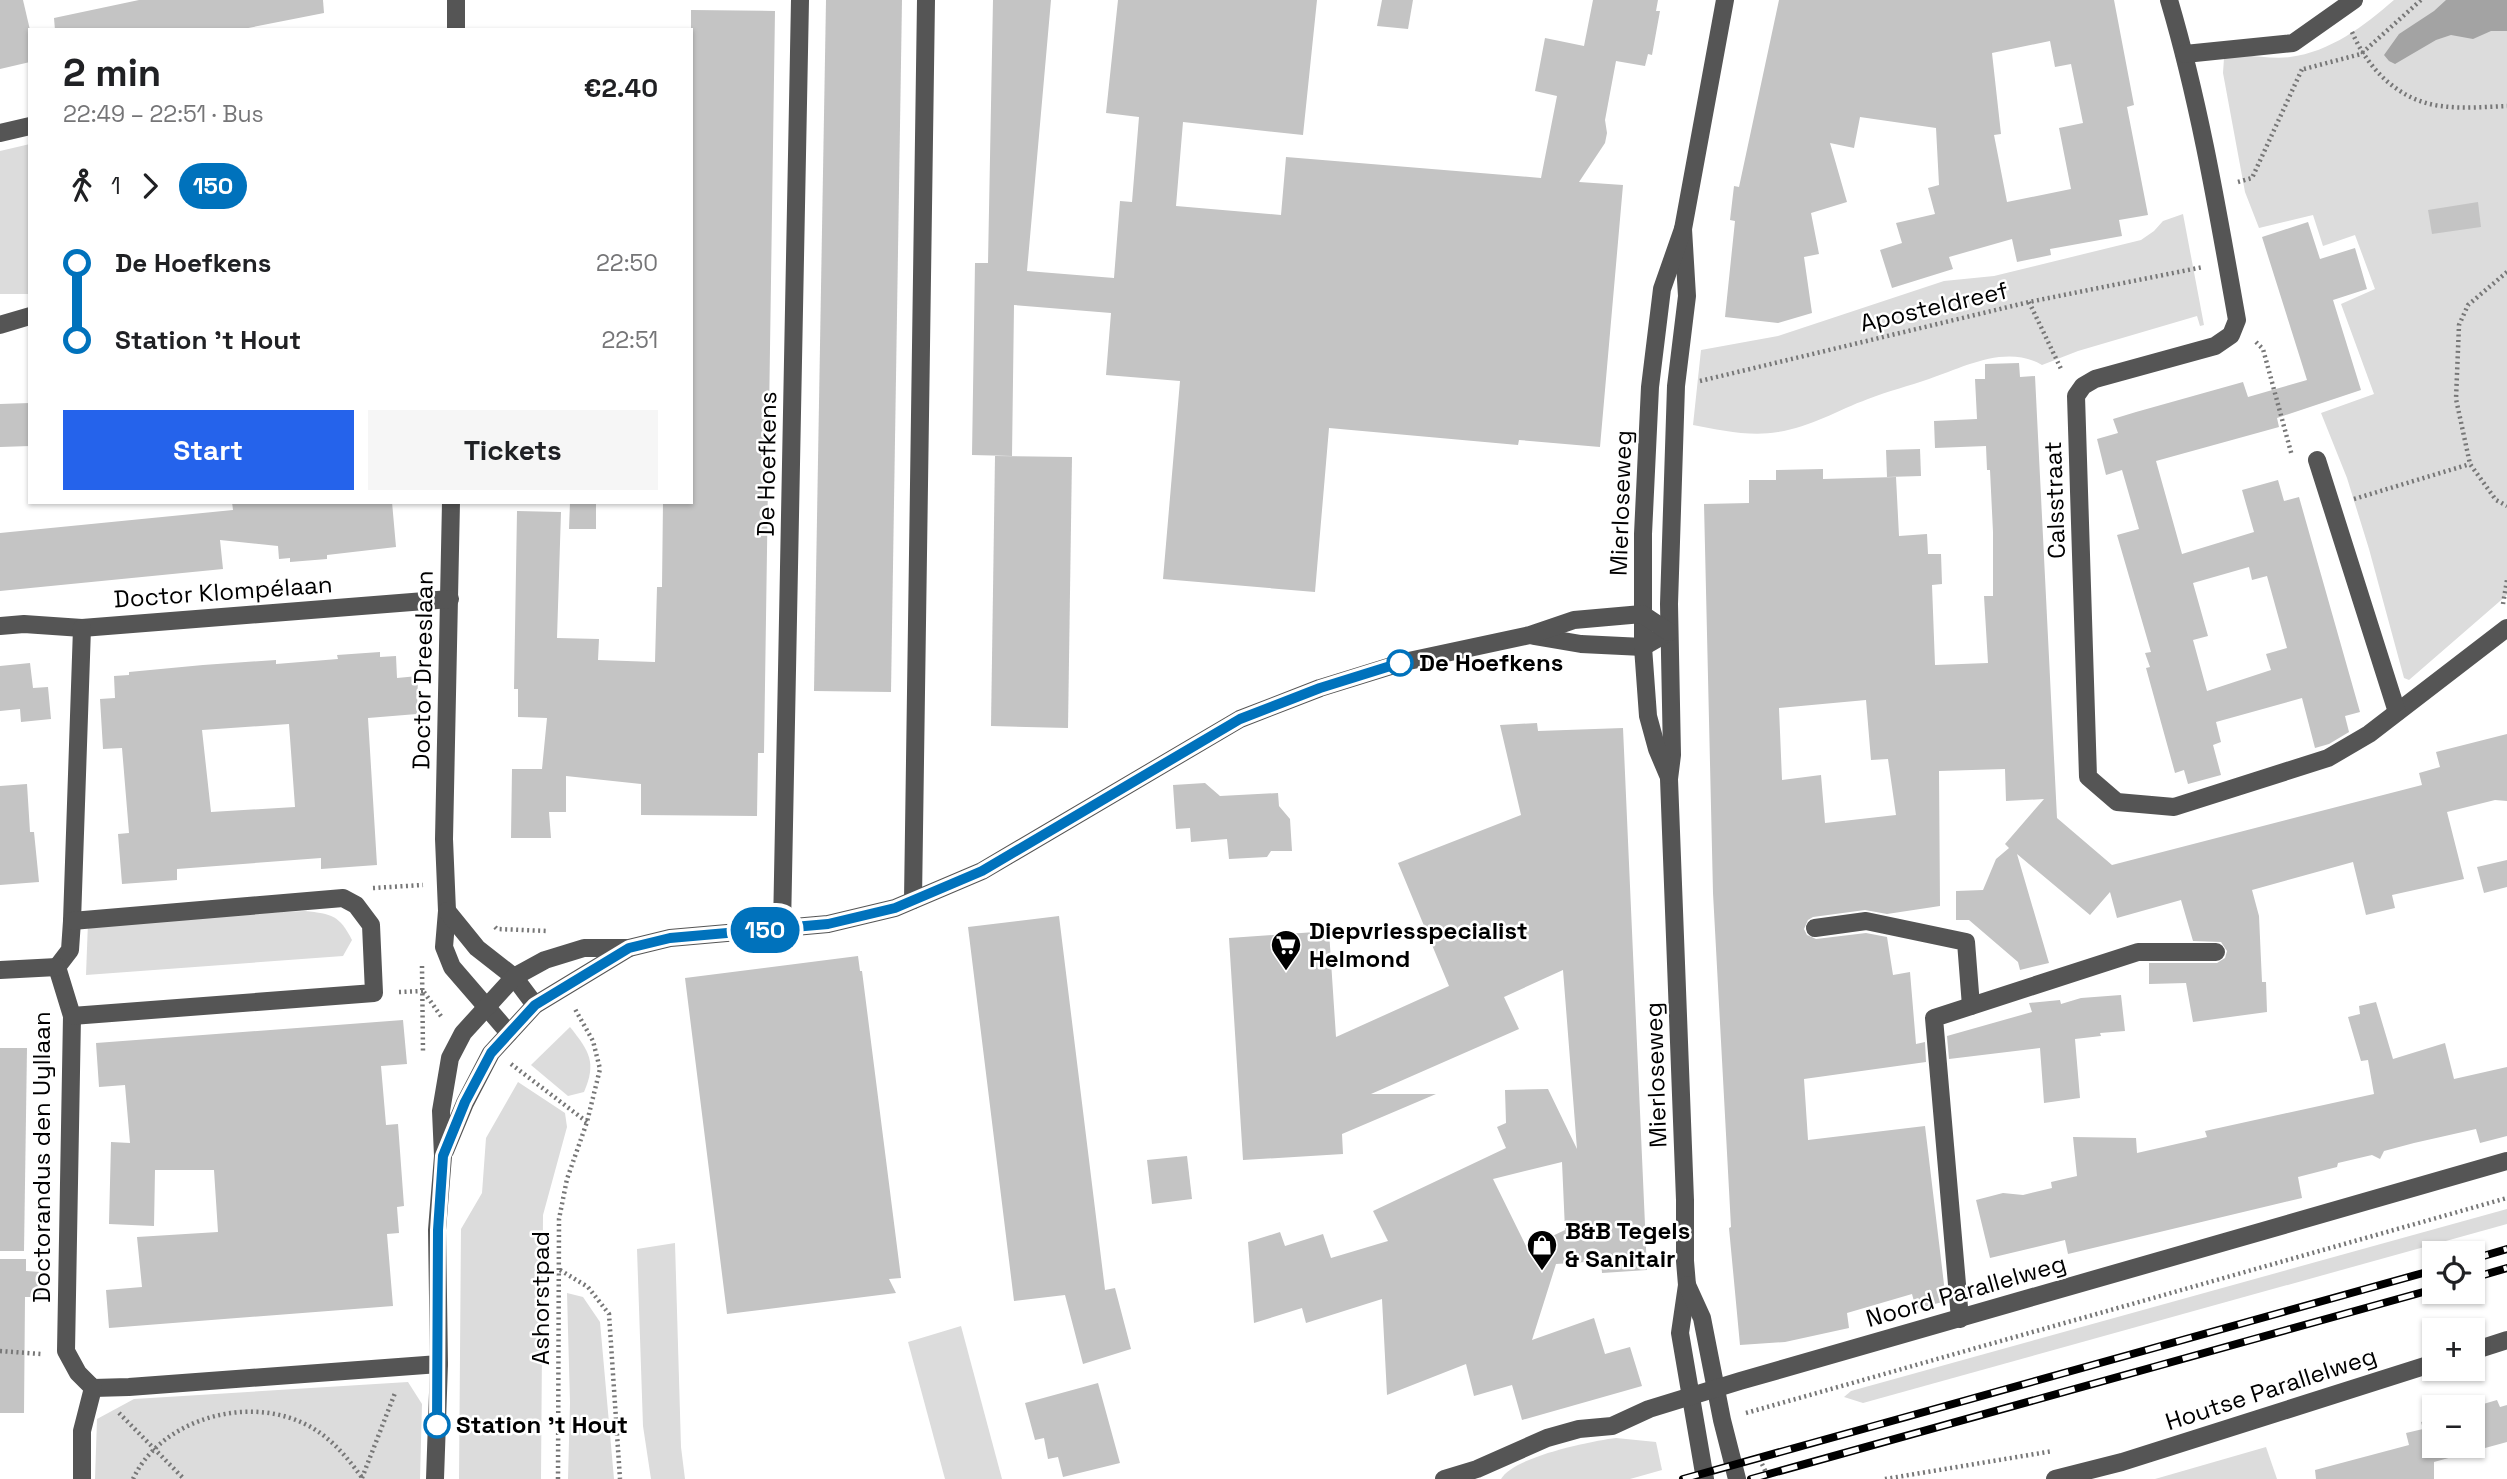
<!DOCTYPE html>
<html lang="en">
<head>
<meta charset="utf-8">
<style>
	:root { --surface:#fff; --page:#f6f6f6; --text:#202124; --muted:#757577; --accent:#2563eb }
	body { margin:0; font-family:"Space Grotesk",sans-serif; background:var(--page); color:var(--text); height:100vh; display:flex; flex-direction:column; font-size:26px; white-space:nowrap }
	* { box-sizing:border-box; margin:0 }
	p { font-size:23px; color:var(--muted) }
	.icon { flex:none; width:38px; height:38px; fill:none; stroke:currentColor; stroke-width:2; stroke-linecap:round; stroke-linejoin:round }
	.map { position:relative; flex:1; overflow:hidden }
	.sheet { position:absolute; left:28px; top:28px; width:665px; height:476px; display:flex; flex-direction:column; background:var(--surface); border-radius:0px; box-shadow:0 2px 5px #0004 }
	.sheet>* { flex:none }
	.badge { padding:0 14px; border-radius:23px; font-size:24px; line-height:46px }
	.buttons { position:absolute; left:2422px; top:1241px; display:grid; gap:14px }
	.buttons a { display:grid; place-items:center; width:63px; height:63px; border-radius:0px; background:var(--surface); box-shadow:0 2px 5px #0004; font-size:35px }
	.map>.badge { position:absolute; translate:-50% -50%; box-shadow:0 0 0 4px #fff }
	.legs { display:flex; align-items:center; gap:10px; height:77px; padding:0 35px; font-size:23px }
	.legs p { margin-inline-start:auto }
	.summary { display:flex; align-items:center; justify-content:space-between; height:119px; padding:0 35px }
	h1 { font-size:38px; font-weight:700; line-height:52px }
	.button { display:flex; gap:14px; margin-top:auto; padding:14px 35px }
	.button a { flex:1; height:80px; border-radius:0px; background:var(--accent); color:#fff; font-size:28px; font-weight:700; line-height:80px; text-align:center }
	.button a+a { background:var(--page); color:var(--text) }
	ul { padding:0 35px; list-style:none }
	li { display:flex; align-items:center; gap:24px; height:77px; font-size:26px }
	li i { display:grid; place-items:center; width:10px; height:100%; margin:0 9px; background:currentColor }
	li i::after { content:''; width:18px; height:18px; margin:-9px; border:5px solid; border-radius:50%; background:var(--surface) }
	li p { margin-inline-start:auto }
	li:first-child i { background:linear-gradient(#0000 50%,currentColor 0) }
	li:last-child i { background:linear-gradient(currentColor 50%,#0000 0) }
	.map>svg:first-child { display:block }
	.green { fill:#dcdcdc }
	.water { fill:#a3a3a3 }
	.building { fill:#c4c4c4; fill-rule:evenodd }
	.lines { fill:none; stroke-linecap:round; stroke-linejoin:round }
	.path { stroke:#777; stroke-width:4.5; stroke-dasharray:2 3.5; stroke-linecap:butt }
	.minor { stroke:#555; stroke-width:18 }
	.rail-casing { stroke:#000; stroke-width:8 }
	.rail { stroke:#fff; stroke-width:5; stroke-dasharray:16; stroke-linecap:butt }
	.line-1-casing { stroke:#fff; stroke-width:16 }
	.line-1 { stroke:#0072bc; stroke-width:10 }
	.stop-1-dot { fill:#fff; stroke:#0072bc; stroke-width:3.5 }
	.labels { text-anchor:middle; stroke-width:5; stroke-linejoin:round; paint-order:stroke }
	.street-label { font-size:24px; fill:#000; stroke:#fff }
	.stop-label { font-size:24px; font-weight:bold; fill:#000; stroke:#fff; text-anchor:start }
	.poi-label { font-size:24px; font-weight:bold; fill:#000; stroke:#fff; text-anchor:start }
</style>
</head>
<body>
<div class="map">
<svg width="2507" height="1479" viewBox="0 0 2507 1479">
	<rect width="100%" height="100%" fill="#fff"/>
	<g class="green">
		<path d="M2394,0H2507V595L2409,680L2404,678L2369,549L2347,478L2321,413L2374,394L2341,304L2375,289L2355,235L2323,246L2313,215L2259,228L2245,192L2223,73L2224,58C2245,52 2268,60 2290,57C2330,52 2364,26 2394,0Z"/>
		<path d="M30,144V294H0V151Z"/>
		<path d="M2183,214L2204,325L2200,326L2197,316L2078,351L2042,365C2006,344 1964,367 1929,379C1909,386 1888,391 1868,399C1838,410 1811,427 1778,432C1750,437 1720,430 1693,425L1701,350L1778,336L1944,281L1994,276L2141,240L2154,231L2163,221Z"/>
		<path d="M305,911C332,914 339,915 352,940L343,956L86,975L88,922Z"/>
		<path d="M570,1027C589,1051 597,1062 584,1092L568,1096L531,1065Z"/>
		<path d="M518,1082L565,1113L567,1127L543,1215L541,1479H459L461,1229L482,1193L486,1138Z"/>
		<path d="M2507,1209V1224L1863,1403L1844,1397L1851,1391Z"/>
		<path d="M675,1243L681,1447L685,1479H651L643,1426L637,1249Z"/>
		<path d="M567,1293L583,1297L600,1322L614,1479H568L570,1403Z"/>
		<path d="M961,1326L1002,1479H945L908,1342Z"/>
		<path d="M408,1382L422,1404L420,1479H95L97,1419L134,1399Z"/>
		<path d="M1616,1438L1656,1442L1662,1470L1630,1479H1501C1513,1457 1591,1441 1616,1438Z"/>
		<path d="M2266,1447L2277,1479H2155Z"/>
	</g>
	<path class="water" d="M2446,0H2507V31H2491L2473,39L2451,35L2436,40L2395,64L2389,61L2384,55L2399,34L2434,11Z"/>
	<g class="building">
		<path d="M0,0H23L30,30V62L0,69Z"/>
		<path d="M139,0H323L324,13L238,30H55L54,18Z"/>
		<path d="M826,0H902L891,692L814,691Z"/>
		<path d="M993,0H1051L1027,271L1114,278L1120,201L1132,202L1139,117L1106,113L1118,0H1317L1303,135L1183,122L1176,206L1281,215L1286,157L1541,178L1557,96L1535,91L1545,38L1584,46L1593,0H1658L1656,11H1660L1652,55L1648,54L1645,66L1616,61L1605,120L1607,133L1605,143L1579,182L1623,185L1600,447L1519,440L1518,445L1329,428L1315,592L1163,579L1180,381L1106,375L1111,313L1014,305L1012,456L972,455L975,263H988Z"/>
		<path d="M1382,0H1413L1408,29L1377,26Z"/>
		<path d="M1779,0H2114L2134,105L2127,107L2148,215L2119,220L2122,236L2050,249L2051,255L2017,262L2012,239L1949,257L1953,269L1892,288L1880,250L1902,243L1896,223L1935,214L1928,188L1939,185L1936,128L1860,117L1854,148L1830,143L1847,202L1811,213L1819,254L1804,257L1812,313L1778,323L1725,317L1735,221L1730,220L1734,186L1739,187ZM2050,41L2055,67L2071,64L2083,123L2059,128L2071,189L2007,202L1994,135L2001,134L1992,53Z"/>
		<path d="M691,10L775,11L764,753H758L757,816L641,815V784L566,776V812H549L551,838H511L512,769H542L547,718L518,717V689H514L517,511L561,512L557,638L599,639L598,660L655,662L657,587H662L663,502H691Z"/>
		<path d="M2478,202L2481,227L2432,234L2428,210Z"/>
		<path d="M2308,222L2320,259L2355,248L2367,289L2333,300L2361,390L2277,418L2279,427L2156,461L2182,554L2254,532L2242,490L2278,480L2284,501L2299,497L2360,712L2345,716L2349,732L2329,744L2315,748L2302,698L2216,722L2221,742L2213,745L2221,775L2188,784L2184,770L2175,773L2146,668L2150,667L2145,653L2151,652L2117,535L2139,529L2122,470L2106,475L2097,439L2118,433L2113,419L2136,412L2243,382L2248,397L2307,380L2262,237ZM2249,567L2252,580L2267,576L2287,648L2266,654L2271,670L2207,691L2193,640L2208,636L2193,583Z"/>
		<path d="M2019,363L2020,377L2035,376L2057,818L2112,865L2422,785L2419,773L2440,767L2436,752L2507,734V801L2495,800L2447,812L2464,879L2392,895L2395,908L2366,915L2353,862L2252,890L2259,916L2262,982H2266L2267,1012L2193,1022L2186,983L2149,984V963H2217L2225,958L2227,951L2221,942L2193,941L2181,900L2117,918L2110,892L2090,915L2017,854L2049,963L2020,970L2018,962L1969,920H1956V891L1983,890L1996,859L2009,848L2005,844L2044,799L2006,801L2005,769L1939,771L1940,906L1887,914L1865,910L1813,917L1808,920L1804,929L1807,935L1816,939L1866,933L1887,937L1893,975L1910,972L1916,1044L1925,1042L1926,1062L1804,1079L1808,1140L1925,1126L1946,1301L1916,1309L1912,1294L1847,1313L1849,1328L1785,1342L1740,1345L1729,1228L1731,1227L1713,893L1704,504L1749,503V480H1776V470L1823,469V479L1896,477L1899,536L1927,534L1928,554H1941L1942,584L1932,585L1935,665L1988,663L1984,596H1993V532L1990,470H1987L1986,446L1935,448L1934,421L1977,419L1975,379H1985V364ZM1866,700L1871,760L1888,759L1896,815L1825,823L1821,775L1782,780L1779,708Z"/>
		<path d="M30,403V446L0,447V404Z"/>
		<path d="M1920,449L1921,476L1887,477L1886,450Z"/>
		<path d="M995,456L1072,457L1068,728L991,726Z"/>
		<path d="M232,502H392L396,547L327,555V559L290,562V558L279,559L278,546L220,540L223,569L0,591V533L233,510Z"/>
		<path d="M570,502H596V529H569Z"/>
		<path d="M380,652V657L396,656L397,678L418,676L417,714L368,718L377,865L321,869V858L177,869V880L122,884L118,834L129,833L122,748L103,749L100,699L115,698L114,676L129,675V672L203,665L276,660V664L338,659L337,655ZM289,724L295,807L211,812L202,730Z"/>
		<path d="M30,663L33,688L48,687L51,719L21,722L20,709L0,711V666Z"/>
		<path d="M1537,723L1538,731L1623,728L1647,1270L1602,1273L1601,1261L1556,1264L1532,1340L1594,1318L1605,1354L1630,1347L1642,1386L1522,1420L1512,1385L1474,1396L1466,1364L1387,1395L1382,1299L1306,1323L1302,1308L1254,1323L1248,1242L1280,1232L1285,1246L1323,1234L1331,1258L1388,1241L1373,1211L1506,1148L1497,1127L1506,1123L1505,1090L1548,1089L1577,1149L1563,970L1504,997L1519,1029L1371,1094H1436L1342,1134L1343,1154L1243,1160L1229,938L1329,931L1336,1037L1449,986L1398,863L1521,815L1500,725ZM1562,1162L1565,1230L1527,1248L1493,1179Z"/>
		<path d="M1205,783L1220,796L1278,793L1279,806L1290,819L1292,851H1271L1267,857L1229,859L1227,839L1191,842L1190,828L1176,829L1173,785Z"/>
		<path d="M27,784L30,832H34L39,882L0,885V786Z"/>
		<path d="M2507,860V887L2484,893L2477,867Z"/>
		<path d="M1059,916L1105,1290L1115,1288L1131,1349L1083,1364L1065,1295L1014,1301L968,927Z"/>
		<path d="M858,956L860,971H862L901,1278L889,1279L896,1293L727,1314L685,978Z"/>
		<path d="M2121,995L2125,1031L2100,1033L2101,1036L2075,1039L2080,1098L2044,1103L2040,1048L1949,1059L1947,1036L2032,1012L2029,1003L2060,1000L2061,1004L2081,998Z"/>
		<path d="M2376,1002L2393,1059L2445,1043L2454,1079L2507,1067V1136L2480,1143L2476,1129L2414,1143L2384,1151L2380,1159L2372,1155L2338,1163L2337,1167L2298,1177L2302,1198L2068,1254L2065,1240L1990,1258L1976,1200L2003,1193L2023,1195L2052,1188L2051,1182L2077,1176L2073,1137L2136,1138L2137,1153L2207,1137L2205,1131L2374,1094L2368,1060L2361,1061L2348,1017L2360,1014L2359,1006Z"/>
		<path d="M403,1020L407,1064L381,1066L386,1125L398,1124L404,1206L397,1207L399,1233L387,1234L393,1306L109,1328L106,1290L142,1287L137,1237L218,1232L214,1170H155L154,1226L109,1224L111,1142L130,1143L125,1085L99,1087L96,1043Z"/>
		<path d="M0,1048H27L24,1251H0Z"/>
		<path d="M1187,1156L1192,1199L1152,1204L1147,1160Z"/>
		<path d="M0,1259H26V1271L41,1272V1297H25L24,1413H0Z"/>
		<path d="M1098,1383L1120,1463L1063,1477L1058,1457L1048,1459L1044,1438L1035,1440L1025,1403Z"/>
		<path d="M2497,1400L2500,1407L2507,1405V1442L2434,1462V1479H2316L2315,1470L2409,1445L2406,1433L2423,1429L2421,1422L2434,1418V1446H2473V1407Z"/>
	</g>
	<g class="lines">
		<g class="path">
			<path d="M2352,32C2368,69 2399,101 2441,106C2462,109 2485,107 2507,106"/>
			<path d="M2304,69L2361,54L2421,0"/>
			<path d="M2238,182L2252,178L2303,67"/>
			<path d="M2507,272L2468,305L2459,325L2456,399L2470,464L2496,500L2507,506"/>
			<path d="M2029,302L2062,371"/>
			<path d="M2256,342L2263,349L2292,456"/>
			<path d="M1700,381L2029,302L2203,267"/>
			<path d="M2354,499L2470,464"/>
			<path d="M2503,604L2507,580"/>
			<path d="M373,888L423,885"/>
			<path d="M495,927L497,929L548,931"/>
			<path d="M422,966L423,1052"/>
			<path d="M399,992L423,991"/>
			<path d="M424,992L443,1019"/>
			<path d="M511,1064L587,1122"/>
			<path d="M560,1270L588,1287L609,1314L620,1479"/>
			<path d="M0,1351L41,1354"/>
			<path d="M119,1413L184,1479"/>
			<path d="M1746,1413L2507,1198"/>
			<path d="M1762,1464L1769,1479"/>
			<path d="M362,1478L395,1393"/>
			<path d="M133,1479C161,1419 247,1395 305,1424C330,1436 347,1457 363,1479"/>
			<path d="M558,1479L559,1219L567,1179L587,1122L600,1069L593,1041L575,1009"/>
			<path d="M1885,1479L2053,1451"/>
		</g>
		<g class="minor">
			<path d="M2169,0C2200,105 2218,213 2237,320L2231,335L2215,346L2095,379L2083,386L2076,396L2088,777L2117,802L2174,807L2328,758L2369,734L2507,628"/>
			<path d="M456,30V0"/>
			<path d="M2185,54L2293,43L2354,0"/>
			<path d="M0,133L30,126"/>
			<path d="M1683,229L1687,296L1676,386L1669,604L1672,755L1669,779L1685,1200V1261L1687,1285L1680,1333L1705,1479"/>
			<path d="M0,325L30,316"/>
			<path d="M2317,460L2397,712"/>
			<path d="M451,502L444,839L447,911L444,947L452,967L509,1033"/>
			<path d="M0,626L24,624L82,628L450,599"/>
			<path d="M82,628L72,921L70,950L57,967L72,1016L66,1351L78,1373L93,1388L129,1387L439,1364"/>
			<path d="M1534,636L1581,644L1643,647L1669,632"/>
			<path d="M1668,775L1657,749L1648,716L1643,647V534L1650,387L1662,289L1683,229L1725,0"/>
			<path d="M913,900L926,0"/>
			<path d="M447,911L477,948L514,977L535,1005"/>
			<path d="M782,928L800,0"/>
			<path d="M1815,928L1866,921L1966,942L1971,1006"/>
			<path d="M0,970L57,967"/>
			<path d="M72,1016L374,993L371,925L356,905L343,898L72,921"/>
			<path d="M445,1151L465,1103L491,1053L535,1005L629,948"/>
			<path d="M1687,1285L1702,1318L1722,1420L1737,1479"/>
			<path d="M1960,1319L1934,1018L2138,952H2216"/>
			<path d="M2473,1351L2507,1340"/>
			<path d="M82,1479V1431L93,1388"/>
			<path d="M435,1479L439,1364L437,1230L443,1156L441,1111L450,1058L463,1033L514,977L545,960L584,948H629L670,938L828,924L895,908L982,871L1240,719L1320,688L1404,662L1530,635L1574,620L1642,614L1669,632"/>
			<path d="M1444,1479L1477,1469L1547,1438L1579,1429L1612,1426L1649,1409L1740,1381L2507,1161"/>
			<path d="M2055,1479L2122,1462L2434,1363"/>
		</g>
		<g class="rail-casing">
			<g id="rail">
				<path d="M2473,1259L2507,1249"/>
				<path d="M2473,1278L2507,1268"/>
				<path d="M1683,1479L2434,1270"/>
				<path d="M1751,1479L2434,1289"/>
			</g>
		</g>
		<use href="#rail" class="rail"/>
	</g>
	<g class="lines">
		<g class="line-1-casing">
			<path id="line-1" d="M437,1425L438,1230L443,1156L465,1102L491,1053L535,1005L629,948L670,938L828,924L895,908L982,871L1240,719L1320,688L1400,663"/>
		</g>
		<use href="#line-1" class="line-1"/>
	</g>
	<defs>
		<g id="supermarket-pin" transform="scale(1.575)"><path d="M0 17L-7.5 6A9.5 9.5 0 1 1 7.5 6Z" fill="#000" stroke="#fff"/><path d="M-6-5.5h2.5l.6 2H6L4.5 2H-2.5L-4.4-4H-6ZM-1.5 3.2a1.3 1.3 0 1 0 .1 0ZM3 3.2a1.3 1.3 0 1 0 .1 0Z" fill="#fff"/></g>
		<g id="shop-pin" transform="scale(1.575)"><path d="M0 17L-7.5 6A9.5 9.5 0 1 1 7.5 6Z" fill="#000" stroke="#fff"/><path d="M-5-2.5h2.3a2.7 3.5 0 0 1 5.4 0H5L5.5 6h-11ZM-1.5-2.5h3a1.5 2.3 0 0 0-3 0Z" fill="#fff"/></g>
	</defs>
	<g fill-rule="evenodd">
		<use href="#supermarket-pin" x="1286" y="945"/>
		<use href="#shop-pin" x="1542" y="1245"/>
	</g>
	<g class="stop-1-dot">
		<circle cx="1400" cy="663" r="12"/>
		<circle cx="437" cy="1425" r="12"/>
	</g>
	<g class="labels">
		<g class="street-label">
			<text transform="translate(1934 307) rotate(-13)" y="8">Aposteldreef</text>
			<text transform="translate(767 464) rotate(-89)" y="8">De Hoefkens</text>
			<text transform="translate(2055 500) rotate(-92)" y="8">Calsstraat</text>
			<text transform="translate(1621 503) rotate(-88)" y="8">Mierloseweg</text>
			<text transform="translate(223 592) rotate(-4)" y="8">Doctor Klompélaan</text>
			<text transform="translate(423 670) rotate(-89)" y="8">Doctor Dreeslaan</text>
			<text transform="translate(1656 1075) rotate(-92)" y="8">Mierloseweg</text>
			<text transform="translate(42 1157) rotate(-90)" y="8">Doctorandus den Uyllaan</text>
			<text transform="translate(1966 1291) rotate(-16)" y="8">Noord Parallelweg</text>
			<text transform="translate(541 1298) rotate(-90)" y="8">Ashorstpad</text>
			<text transform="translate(2271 1389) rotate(-18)" y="8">Houtse Parallelweg</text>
		</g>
		<g class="stop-label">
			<text x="1419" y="671">De Hoefkens</text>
			<text x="456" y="1433">Station 't Hout</text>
		</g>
		<g class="poi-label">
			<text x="1309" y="939">Diepvriesspecialist<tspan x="1309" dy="28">Helmond</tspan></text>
			<text x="1565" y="1239">B&amp;B Tegels<tspan x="1565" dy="28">&amp; Sanitair</tspan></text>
		</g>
	</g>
</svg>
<div class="buttons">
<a><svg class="icon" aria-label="locate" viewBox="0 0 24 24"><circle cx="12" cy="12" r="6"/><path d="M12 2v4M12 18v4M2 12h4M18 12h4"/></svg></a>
<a>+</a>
<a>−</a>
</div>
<b class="badge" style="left:765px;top:930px;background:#0072bc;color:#fff">150</b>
<section class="sheet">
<div class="summary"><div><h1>2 min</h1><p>22:49 – 22:51 · Bus</p></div><b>€2.40</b></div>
<div class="legs"><svg class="icon" aria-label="walk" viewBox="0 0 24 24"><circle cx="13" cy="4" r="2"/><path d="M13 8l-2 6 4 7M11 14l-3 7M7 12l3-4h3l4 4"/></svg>1<svg class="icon" aria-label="forward" viewBox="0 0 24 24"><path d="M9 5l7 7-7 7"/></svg><b class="badge" style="background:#0072bc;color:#fff">150</b></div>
<ul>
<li><i style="color:#0072bc"></i><b>De Hoefkens</b><p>22:50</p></li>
<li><i style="color:#0072bc"></i><b>Station 't Hout</b><p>22:51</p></li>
</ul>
<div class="button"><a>Start</a><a>Tickets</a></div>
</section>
</div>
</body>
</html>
